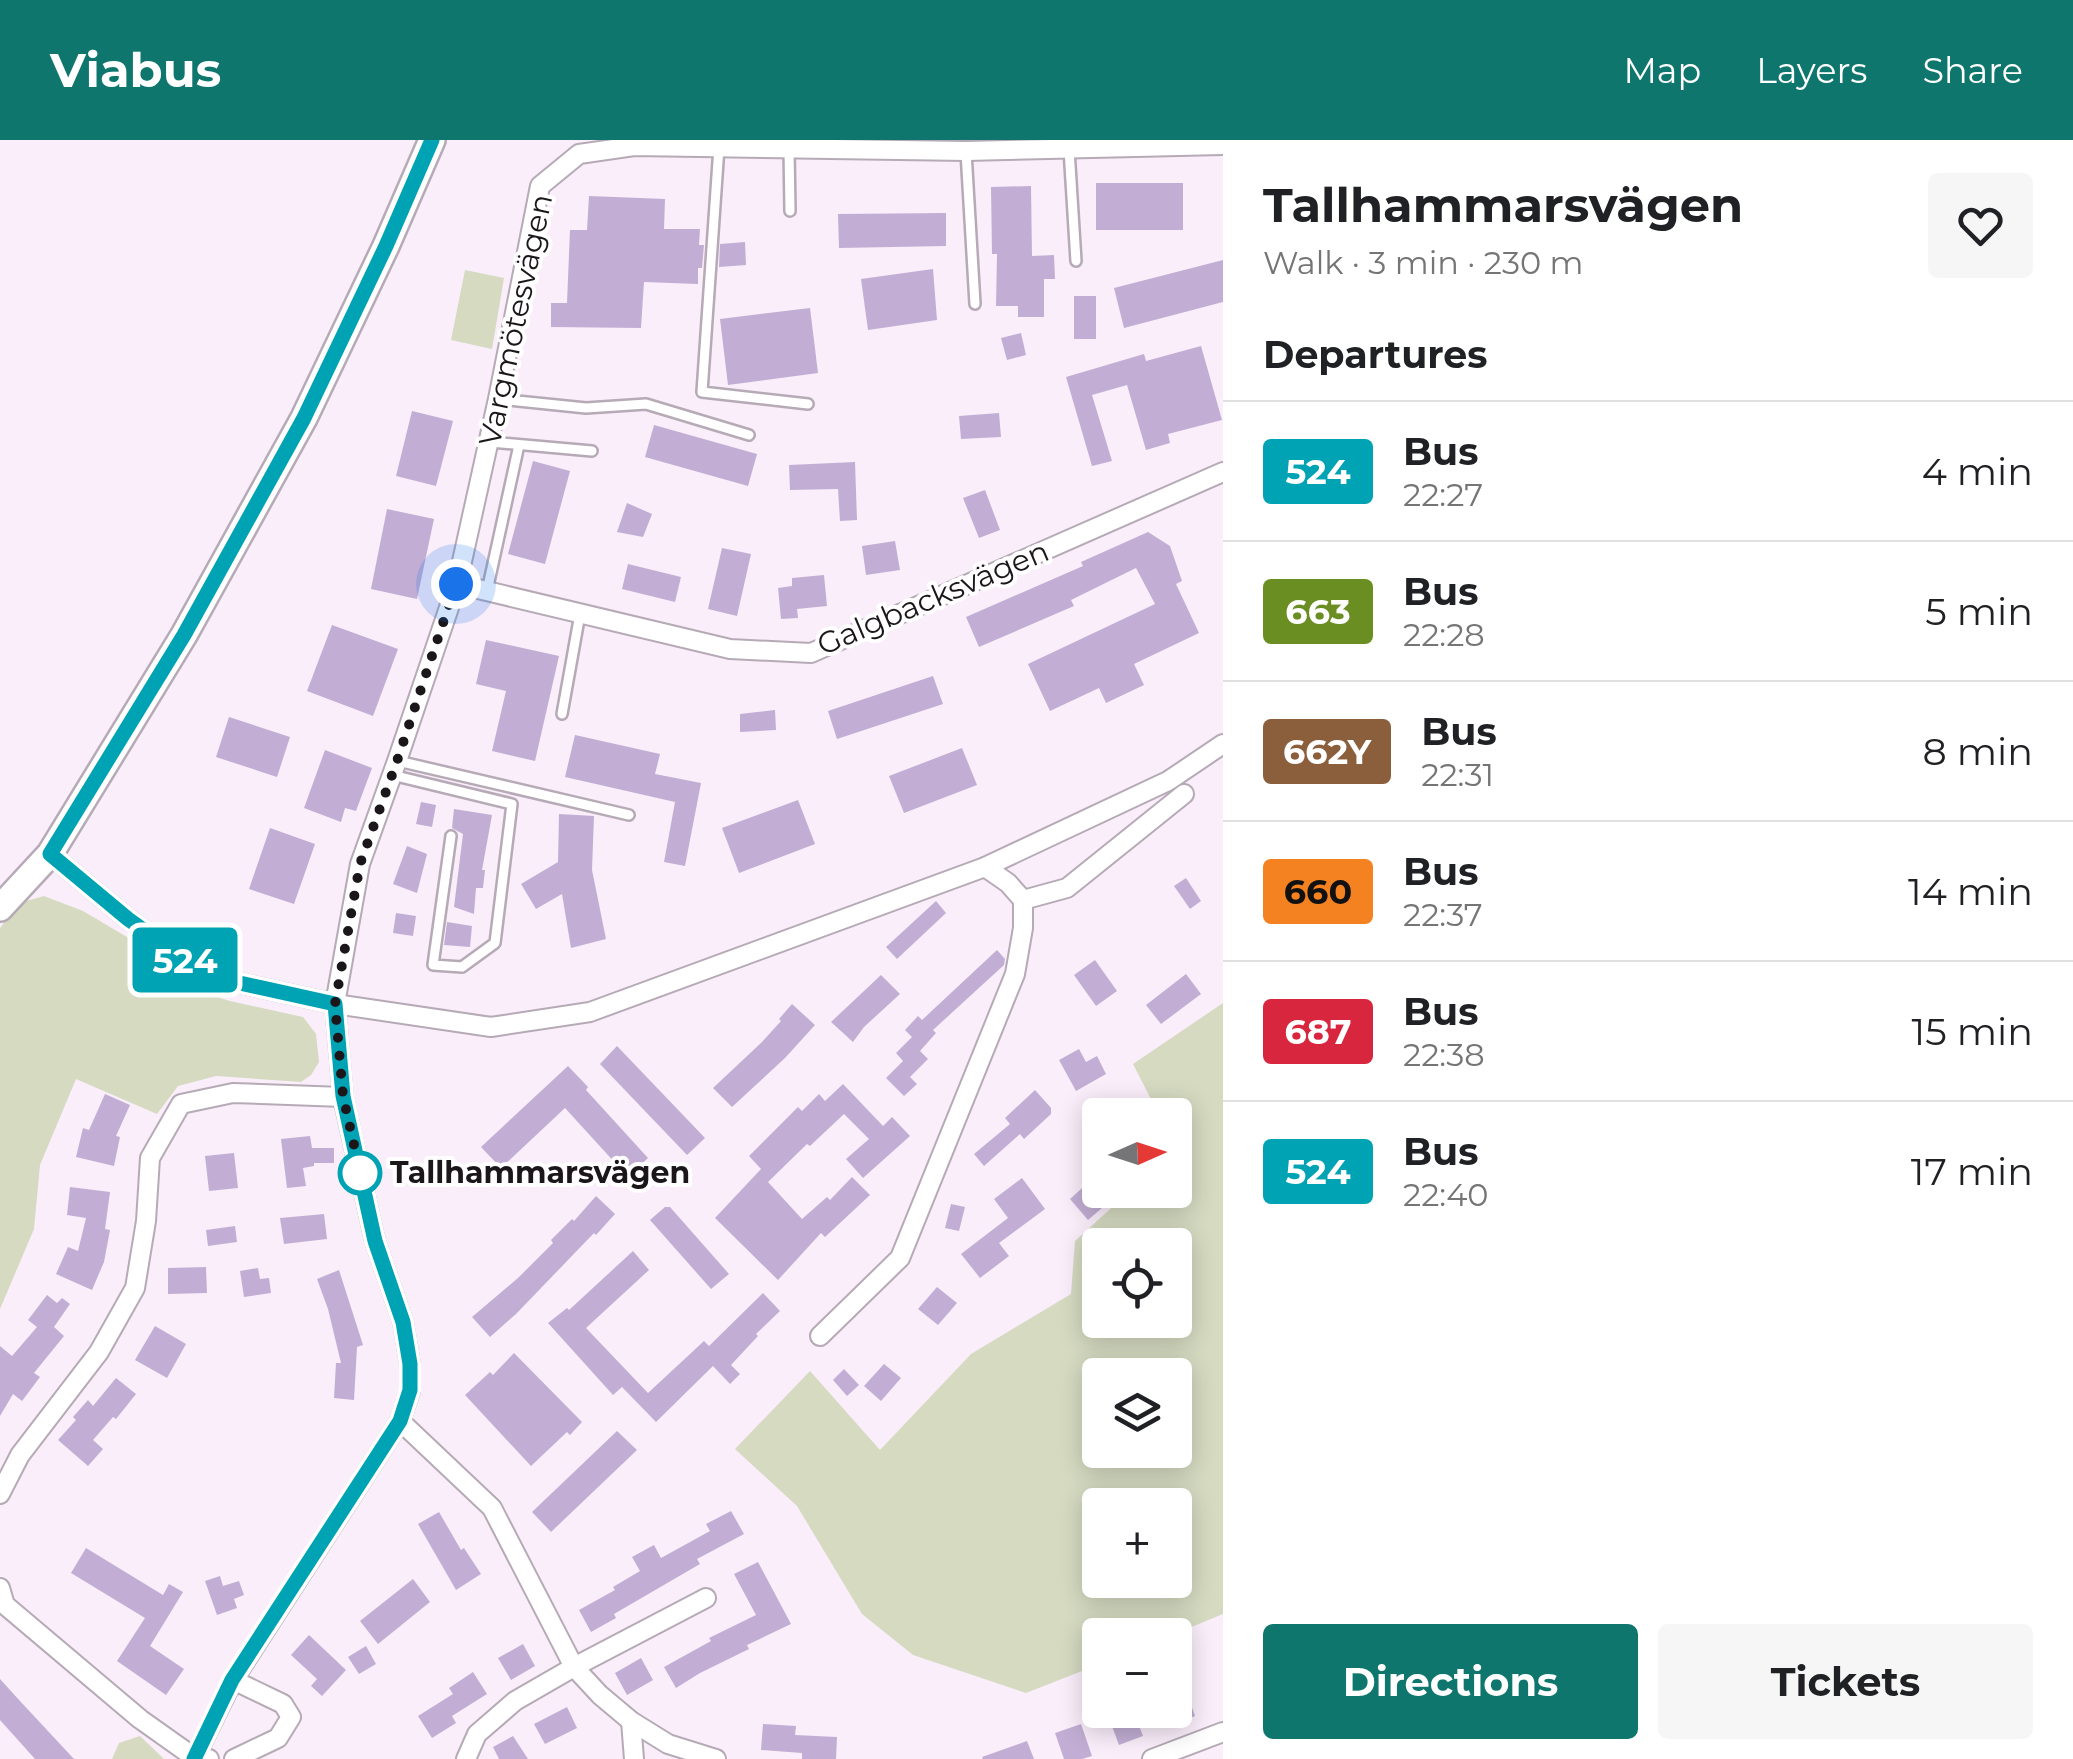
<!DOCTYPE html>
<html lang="en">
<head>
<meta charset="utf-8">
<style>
	:root { --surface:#fff; --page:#f6f6f6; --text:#202124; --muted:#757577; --line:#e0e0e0; --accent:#0f766e }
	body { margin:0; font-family:Montserrat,sans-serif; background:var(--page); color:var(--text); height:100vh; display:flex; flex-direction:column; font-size:38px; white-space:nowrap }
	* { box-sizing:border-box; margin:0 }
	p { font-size:32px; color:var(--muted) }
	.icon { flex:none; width:55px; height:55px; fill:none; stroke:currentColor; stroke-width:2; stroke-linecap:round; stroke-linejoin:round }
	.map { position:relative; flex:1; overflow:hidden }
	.panel { display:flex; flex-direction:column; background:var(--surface); width:850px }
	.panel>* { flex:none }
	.badge { padding:0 20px; border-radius:8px; font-size:35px; line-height:65px }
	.needle { width:65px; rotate:87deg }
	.controls { position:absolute; left:1082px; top:958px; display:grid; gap:20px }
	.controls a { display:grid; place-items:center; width:110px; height:110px; border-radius:10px; background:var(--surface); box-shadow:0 5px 25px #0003; font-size:50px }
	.you { position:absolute; width:50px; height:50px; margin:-25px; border:8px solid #fff; border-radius:50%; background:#1a73e8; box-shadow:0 0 0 15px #1a73e833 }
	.map>.badge { position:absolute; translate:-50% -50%; box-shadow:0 0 0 5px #fff }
	h2 { padding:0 40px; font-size:38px; line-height:90px }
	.round { display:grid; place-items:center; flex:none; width:105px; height:105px; border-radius:10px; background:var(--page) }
	.summary { display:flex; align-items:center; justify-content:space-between; height:170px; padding:0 40px }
	h1 { font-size:48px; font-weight:700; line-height:75px }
	.cta { display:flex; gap:20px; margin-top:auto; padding:20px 40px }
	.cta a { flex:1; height:115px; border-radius:10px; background:var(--accent); color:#fff; font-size:40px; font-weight:700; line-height:115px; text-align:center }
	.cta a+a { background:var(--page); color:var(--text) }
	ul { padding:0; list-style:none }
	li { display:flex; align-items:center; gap:30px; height:140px; padding:0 40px; border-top:2px solid var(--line) }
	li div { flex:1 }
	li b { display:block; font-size:38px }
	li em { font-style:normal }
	li .badge { min-width:110px; font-weight:700; text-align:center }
	header { display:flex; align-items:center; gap:60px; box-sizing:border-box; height:140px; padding:0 50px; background:var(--accent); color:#fff }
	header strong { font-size:48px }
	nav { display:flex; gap:55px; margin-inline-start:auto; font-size:35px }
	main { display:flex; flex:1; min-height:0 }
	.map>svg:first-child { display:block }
	.green { fill:#d5dac1; fill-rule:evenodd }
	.building { fill:#c2aed4 }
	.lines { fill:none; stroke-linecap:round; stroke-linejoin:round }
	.service-casing { stroke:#b5aab5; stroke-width:14 }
	.minor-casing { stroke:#b5aab5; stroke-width:22 }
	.secondary-casing { stroke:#b5aab5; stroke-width:30 }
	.service { stroke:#fff; stroke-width:9 }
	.minor { stroke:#fff; stroke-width:18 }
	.secondary { stroke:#fff; stroke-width:25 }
	.line-casing { stroke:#fff; stroke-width:22 }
	.line { stroke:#00a3b4; stroke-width:15 }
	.walk { stroke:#1a161a; stroke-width:10; stroke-dasharray:0 18 }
	.stop-dot { fill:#fff; stroke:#00a3b4; stroke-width:5 }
	.labels { text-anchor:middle; stroke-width:8; stroke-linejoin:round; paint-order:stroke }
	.street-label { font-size:30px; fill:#1a161a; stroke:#fff }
	.stop-label { font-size:30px; font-weight:bold; fill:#1a161a; stroke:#fff; text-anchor:start }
</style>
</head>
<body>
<header>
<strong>Viabus</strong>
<nav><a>Map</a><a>Layers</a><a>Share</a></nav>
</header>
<main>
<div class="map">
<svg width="1223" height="1619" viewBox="0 0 1223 1619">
	<rect width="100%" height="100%" fill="#faeefa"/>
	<g class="green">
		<path d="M465,130L504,138L492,209L451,200Z"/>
		<path d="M44,756L83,771L127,797L145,817L184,847L230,861L303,877L316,894L319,922L311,935L301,942L216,936L178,946L157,974L76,939L40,1025L34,1089L0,1169V788L19,763Z"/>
		<path d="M1223,863V1474L1172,1495H1100V1524L1026,1553L913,1515L862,1474L797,1366L735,1309L810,1231L880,1310L971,1214L1071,1154L1075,1101L1131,1050H1175V975H1159L1133,924ZM1175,1105V1180H1100V1105ZM1100,1235H1175V1310H1100ZM1175,1365V1440H1100V1365Z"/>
		<path d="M140,1596L164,1619H112L119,1603Z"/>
	</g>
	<g class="building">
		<rect x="1096" y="43" width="87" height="47"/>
		<path d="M1031,46L1032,116L1054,115L1055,139H1044V177H1018V166H996L997,114H992L991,47Z"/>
		<path d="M589,56L665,59L664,89H700L699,105H704L702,128H698V144L644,142L641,188L551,187V163H567L570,90H587Z"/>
		<path d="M946,73V106L839,108L838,74Z"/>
		<path d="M745,102L746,125L719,127L720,104Z"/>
		<path d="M1223,120V162L1124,188L1114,148Z"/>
		<path d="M933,129L937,180L868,190L861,139Z"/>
		<rect x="1074" y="156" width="22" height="43"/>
		<path d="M810,168L818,233L728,245L720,179Z"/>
		<path d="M1021,193L1026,215L1007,220L1001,198Z"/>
		<path d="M1201,206L1222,280L1168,294L1170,303L1146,310L1127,245L1092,255L1112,321L1092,326L1066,237L1144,214L1146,221Z"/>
		<path d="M412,271L453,281L436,346L396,336Z"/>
		<path d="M999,273L1001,297L961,299L959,276Z"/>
		<path d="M654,285L757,314L748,346L645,317Z"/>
		<path d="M533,321L570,331L545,424L508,414Z"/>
		<path d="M855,322L857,380L840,381L838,349L790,350L789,325Z"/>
		<path d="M985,350L1000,390L979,398L963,358Z"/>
		<path d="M627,363L652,374L643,397L617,392Z"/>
		<path d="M387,369L434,379L417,459L371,449Z"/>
		<path d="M1148,392L1170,406L1182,441L1176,444L1199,493L1134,524L1144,545L1106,563L1099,548L1050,571L1028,524L1155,464L1136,428L1071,460L1074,466L979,507L966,477L1083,426L1081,422Z"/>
		<path d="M895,401L900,430L866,435L862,406Z"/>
		<path d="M722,408L751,414L737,476L708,469Z"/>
		<path d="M628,424L681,437L675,462L622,449Z"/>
		<path d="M824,435L827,466L797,469L798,478L781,479L778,448L792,446V438Z"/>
		<path d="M332,485L398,509L373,576L307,551Z"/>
		<path d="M486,500L559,516L535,621L492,611L506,551L476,544Z"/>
		<path d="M933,536L943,564L837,599L828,571Z"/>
		<path d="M775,570L776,590L740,592V574Z"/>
		<path d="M229,577L290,597L277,637L216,617Z"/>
		<path d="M575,595L660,614L655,634L701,643L685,726L664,722L675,662L565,637Z"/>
		<path d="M962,608L977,645L904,673L889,636Z"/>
		<path d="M325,610L372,628L356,671L345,668L341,682L304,668Z"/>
		<path d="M798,660L815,704L739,733L722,688Z"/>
		<path d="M421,662L436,665L432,687L416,684Z"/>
		<path d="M454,669L492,675L482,730H485L483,748H476L474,774L454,767L463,694L452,688Z"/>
		<path d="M559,674L594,676L592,730L606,799L571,808L562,754L536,769L521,744L558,722Z"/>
		<path d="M270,688L315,704L294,764L249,749Z"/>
		<path d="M407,706L427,714L417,753L393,744Z"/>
		<path d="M1186,738L1201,761L1190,769L1174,746Z"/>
		<path d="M936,761L946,773L897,819L886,807Z"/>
		<path d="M396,773L416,776L413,796L393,793Z"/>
		<path d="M447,782L472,786L470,807L444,805Z"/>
		<path d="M997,810L1005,819L1004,825L933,890L936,893L920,911L928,919L910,937L917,944L904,956L886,938L903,921L896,913L912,897L905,890L918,876L922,880Z"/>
		<path d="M1095,820L1117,851L1096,866L1074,835Z"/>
		<path d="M1186,834L1201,854L1161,884L1146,865Z"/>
		<path d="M881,835L900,854L864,887L853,902L831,882Z"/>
		<path d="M792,864L815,885L785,918L732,967L713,948L762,902L781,881L779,879Z"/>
		<path d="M617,906L705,998L687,1015L600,924Z"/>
		<path d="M1079,909L1086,922L1097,916L1106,934L1076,951L1059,920Z"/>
		<path d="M568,926L588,947L586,950L648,1018L628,1037L565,968L501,1028L481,1007Z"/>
		<path d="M843,944L883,986L892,977L910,996L863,1038L846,1019L869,999L844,974L810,1006L807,1004L768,1042L802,1079L827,1057L830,1060L852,1037L870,1055L825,1097L821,1093L778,1140L715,1078L761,1029L749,1016L798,967L802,971L819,954L825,961Z"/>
		<path d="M1035,950L1051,968V974L1024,999L1020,994L984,1026L974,1014L1010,984L1005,978Z"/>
		<path d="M105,954L130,965L116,996L120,997L114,1026L76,1017L83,988L89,990Z"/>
		<path d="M310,996L312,1008H334V1023H314V1026L303,1028L306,1046L287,1048L281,999Z"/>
		<path d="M234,1013L238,1048L209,1051L205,1016Z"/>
		<path d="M1100,1032V1050H1123L1088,1080L1070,1059Z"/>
		<path d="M1022,1038L1045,1069L999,1103L1009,1116L980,1138L961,1114L1008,1078L994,1059Z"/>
		<path d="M70,1047L110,1052L105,1089L110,1090L104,1122L92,1150L56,1134L68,1107L78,1111L86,1078L67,1075Z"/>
		<path d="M596,1056L615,1074L596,1095L594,1093L516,1174L490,1197L472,1177L518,1138L553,1103L551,1100L572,1079L574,1081Z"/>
		<path d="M951,1064L965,1067L959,1091L945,1088Z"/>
		<path d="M665,1067H670L729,1134L711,1149L650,1080Z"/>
		<path d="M324,1074L327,1099L284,1104L280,1078Z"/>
		<path d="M235,1086L237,1102L208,1106L206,1090Z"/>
		<path d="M633,1111L649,1130L586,1188L648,1253L704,1201L709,1206L763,1153L780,1171L756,1194L758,1196L731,1225L740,1234L730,1244L713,1226L656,1282L622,1247L613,1255L548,1183L567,1168L569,1170Z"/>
		<path d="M206,1127L207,1153L168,1154V1128Z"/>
		<path d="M258,1128L260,1139L269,1138L271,1153L244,1157L240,1131Z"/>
		<path d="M339,1130L363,1205L357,1207L354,1260L334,1258L336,1223H341L328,1169L317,1139Z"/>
		<path d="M937,1147L957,1163L938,1185L918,1169Z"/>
		<path d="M47,1155L57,1163L62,1158L70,1164L54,1187L64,1196L34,1233L40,1237L22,1261L13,1254L0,1276V1206L12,1216L37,1187L28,1180Z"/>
		<path d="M155,1186L186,1204L167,1238L135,1220Z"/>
		<path d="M514,1213L582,1282L570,1295L567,1292L531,1326L465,1255L490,1232L493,1235Z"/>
		<path d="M884,1224L901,1238L881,1261L864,1246Z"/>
		<path d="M844,1229L859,1245L847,1256L833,1240Z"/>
		<path d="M116,1238L136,1254L116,1279L113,1277L93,1300L103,1309L88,1326L58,1300L76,1280L73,1277L88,1260L93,1266Z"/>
		<path d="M617,1291L637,1310L551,1392L532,1372Z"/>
		<path d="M731,1371L744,1394L697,1419L700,1424L614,1474L616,1478L591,1492L579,1470L615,1450L613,1447L640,1431L632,1417L654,1405L661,1418L710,1391L706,1384Z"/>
		<path d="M439,1372L461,1410L464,1408L481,1434L456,1450L418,1384Z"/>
		<path d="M86,1408L163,1455L169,1444L183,1452L150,1506L184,1529L166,1555L117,1521L145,1478L71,1433Z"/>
		<path d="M758,1422L791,1484L747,1505L749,1509L700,1533L676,1548L664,1527L711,1501L709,1498L756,1475L734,1434Z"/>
		<path d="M220,1436L223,1446L239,1441L244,1455L234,1459L237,1468L217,1475L205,1441Z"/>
		<path d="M413,1439L430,1462L378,1504L360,1481Z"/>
		<path d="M309,1495L346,1530L322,1556L311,1546L317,1539L291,1515Z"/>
		<path d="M523,1504L535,1526L511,1540L498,1518Z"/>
		<path d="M366,1506L376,1524L359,1534L348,1517Z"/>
		<path d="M641,1518L653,1540L627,1555L615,1533Z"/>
		<path d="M1175,1525H1177L1195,1576L1175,1584Z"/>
		<path d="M473,1532L487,1554L452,1576L456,1583L432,1598L418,1576L453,1554L449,1548Z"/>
		<path d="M0,1539L20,1561L74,1619H35L0,1580Z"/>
		<path d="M567,1567L577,1588L545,1604L534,1584Z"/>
		<path d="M1106,1570H1133L1143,1596L1119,1605Z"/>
		<path d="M763,1584L796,1586L795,1595L837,1597L836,1619H802V1613L761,1610Z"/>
		<path d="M1081,1584L1092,1616L1082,1619H1064L1055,1593Z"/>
		<path d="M513,1596L528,1619H499L493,1607Z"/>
		<path d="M1027,1601L1034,1619H983L982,1617Z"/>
	</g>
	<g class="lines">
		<g class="service-casing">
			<g id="service">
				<path d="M719,7L702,252L808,264"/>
				<path d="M789,9L790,71"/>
				<path d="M1069,9L1076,121"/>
				<path d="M966,12L975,164"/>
				<path d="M498,259L586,268L646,264L749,295"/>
				<path d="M490,302L592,311"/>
				<path d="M487,451L519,305"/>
				<path d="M562,574L580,474"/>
				<path d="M398,621L629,675"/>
				<path d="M392,635L512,664L495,803L462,827L433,825L451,696"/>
			</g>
		</g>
		<g class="minor-casing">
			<g id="minor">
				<path d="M457,444L730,509L811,513L1223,332"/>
				<path d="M50,714L128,779L208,836L335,864L491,887L590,872L985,727L1168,641L1223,604"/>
				<path d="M1023,760L1067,748L1184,654"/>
				<path d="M820,1196L900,1118L1015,834L1023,788V760L1008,743L985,727"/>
				<path d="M400,1281L492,1368L574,1527L600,1555L631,1581L668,1604L716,1619"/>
				<path d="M0,1354L20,1315L99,1212L135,1148L146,1081L150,1018L181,964L233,953L343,957"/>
				<path d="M0,1448L5,1465L140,1579L195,1618L209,1619"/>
				<path d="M233,1540L283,1564L291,1577L278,1598L234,1619"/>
				<path d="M631,1581L634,1619"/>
				<path d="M194,1619L233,1540L400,1281L410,1251V1224L403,1182L375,1101L343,957L335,864L360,724L397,621L457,444L498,259L540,46L579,14L634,6L966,11L1223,5"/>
				<path d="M466,1619L477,1594L515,1561L574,1527L706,1458"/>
				<path d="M1152,1619L1223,1592"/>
			</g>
		</g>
		<g class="secondary-casing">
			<path id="secondary" d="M0,768L50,714L184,495L304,278L386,106L432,0"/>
		</g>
		<use href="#service" class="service"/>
		<use href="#minor" class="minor"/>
		<use href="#secondary" class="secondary"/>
	</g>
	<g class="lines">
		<g class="line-casing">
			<path id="line" d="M194,1619L232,1540L400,1281L410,1250V1224L403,1182L375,1101L343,956L335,864L208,836L128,779L50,714L184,495L304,278L386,106L432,0"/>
		</g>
		<use href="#line" class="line"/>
		<path class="walk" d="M360,1033L363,1045L343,956L335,864L360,724L397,621L456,444"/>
	</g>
	<circle class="stop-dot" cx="360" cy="1033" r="20"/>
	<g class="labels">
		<g class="street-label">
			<text transform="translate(516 180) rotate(-78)" y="10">Vargmötesvägen</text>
			<text transform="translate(933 458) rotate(-23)" y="10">Galgbacksvägen</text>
		</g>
		<g class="stop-label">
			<text x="390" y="1043">Tallhammarsvägen</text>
		</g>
	</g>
</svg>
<div class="controls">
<a><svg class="needle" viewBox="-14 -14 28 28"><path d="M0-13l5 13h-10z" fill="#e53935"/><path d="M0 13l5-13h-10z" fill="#757577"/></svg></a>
<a><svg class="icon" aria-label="locate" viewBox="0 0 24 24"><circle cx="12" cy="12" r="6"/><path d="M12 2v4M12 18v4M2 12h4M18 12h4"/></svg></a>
<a><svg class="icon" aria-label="layers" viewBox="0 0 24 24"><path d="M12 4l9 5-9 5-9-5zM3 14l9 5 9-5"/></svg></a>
<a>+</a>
<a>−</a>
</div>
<div class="you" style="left:456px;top:444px"></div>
<b class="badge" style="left:185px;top:820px;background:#00a3b4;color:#fff">524</b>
</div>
<section class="panel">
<div class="summary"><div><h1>Tallhammarsvägen</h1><p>Walk · 3 min · 230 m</p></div><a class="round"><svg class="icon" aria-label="heart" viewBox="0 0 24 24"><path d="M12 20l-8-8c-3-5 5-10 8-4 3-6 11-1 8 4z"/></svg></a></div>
<h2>Departures</h2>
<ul>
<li><span class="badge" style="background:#00a3b4;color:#fff">524</span><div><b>Bus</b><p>22:27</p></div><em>4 min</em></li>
<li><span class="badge" style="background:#6b8e23;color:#fff">663</span><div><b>Bus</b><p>22:28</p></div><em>5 min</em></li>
<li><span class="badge" style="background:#8b5e3c;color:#fff">662Y</span><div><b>Bus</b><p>22:31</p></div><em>8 min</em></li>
<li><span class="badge" style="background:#f58220;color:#111">660</span><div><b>Bus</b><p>22:37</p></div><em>14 min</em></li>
<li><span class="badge" style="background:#d7263d;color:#fff">687</span><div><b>Bus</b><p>22:38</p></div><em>15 min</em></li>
<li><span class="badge" style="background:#00a3b4;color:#fff">524</span><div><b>Bus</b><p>22:40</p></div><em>17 min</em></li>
</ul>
<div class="cta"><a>Directions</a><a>Tickets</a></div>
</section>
</main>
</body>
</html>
